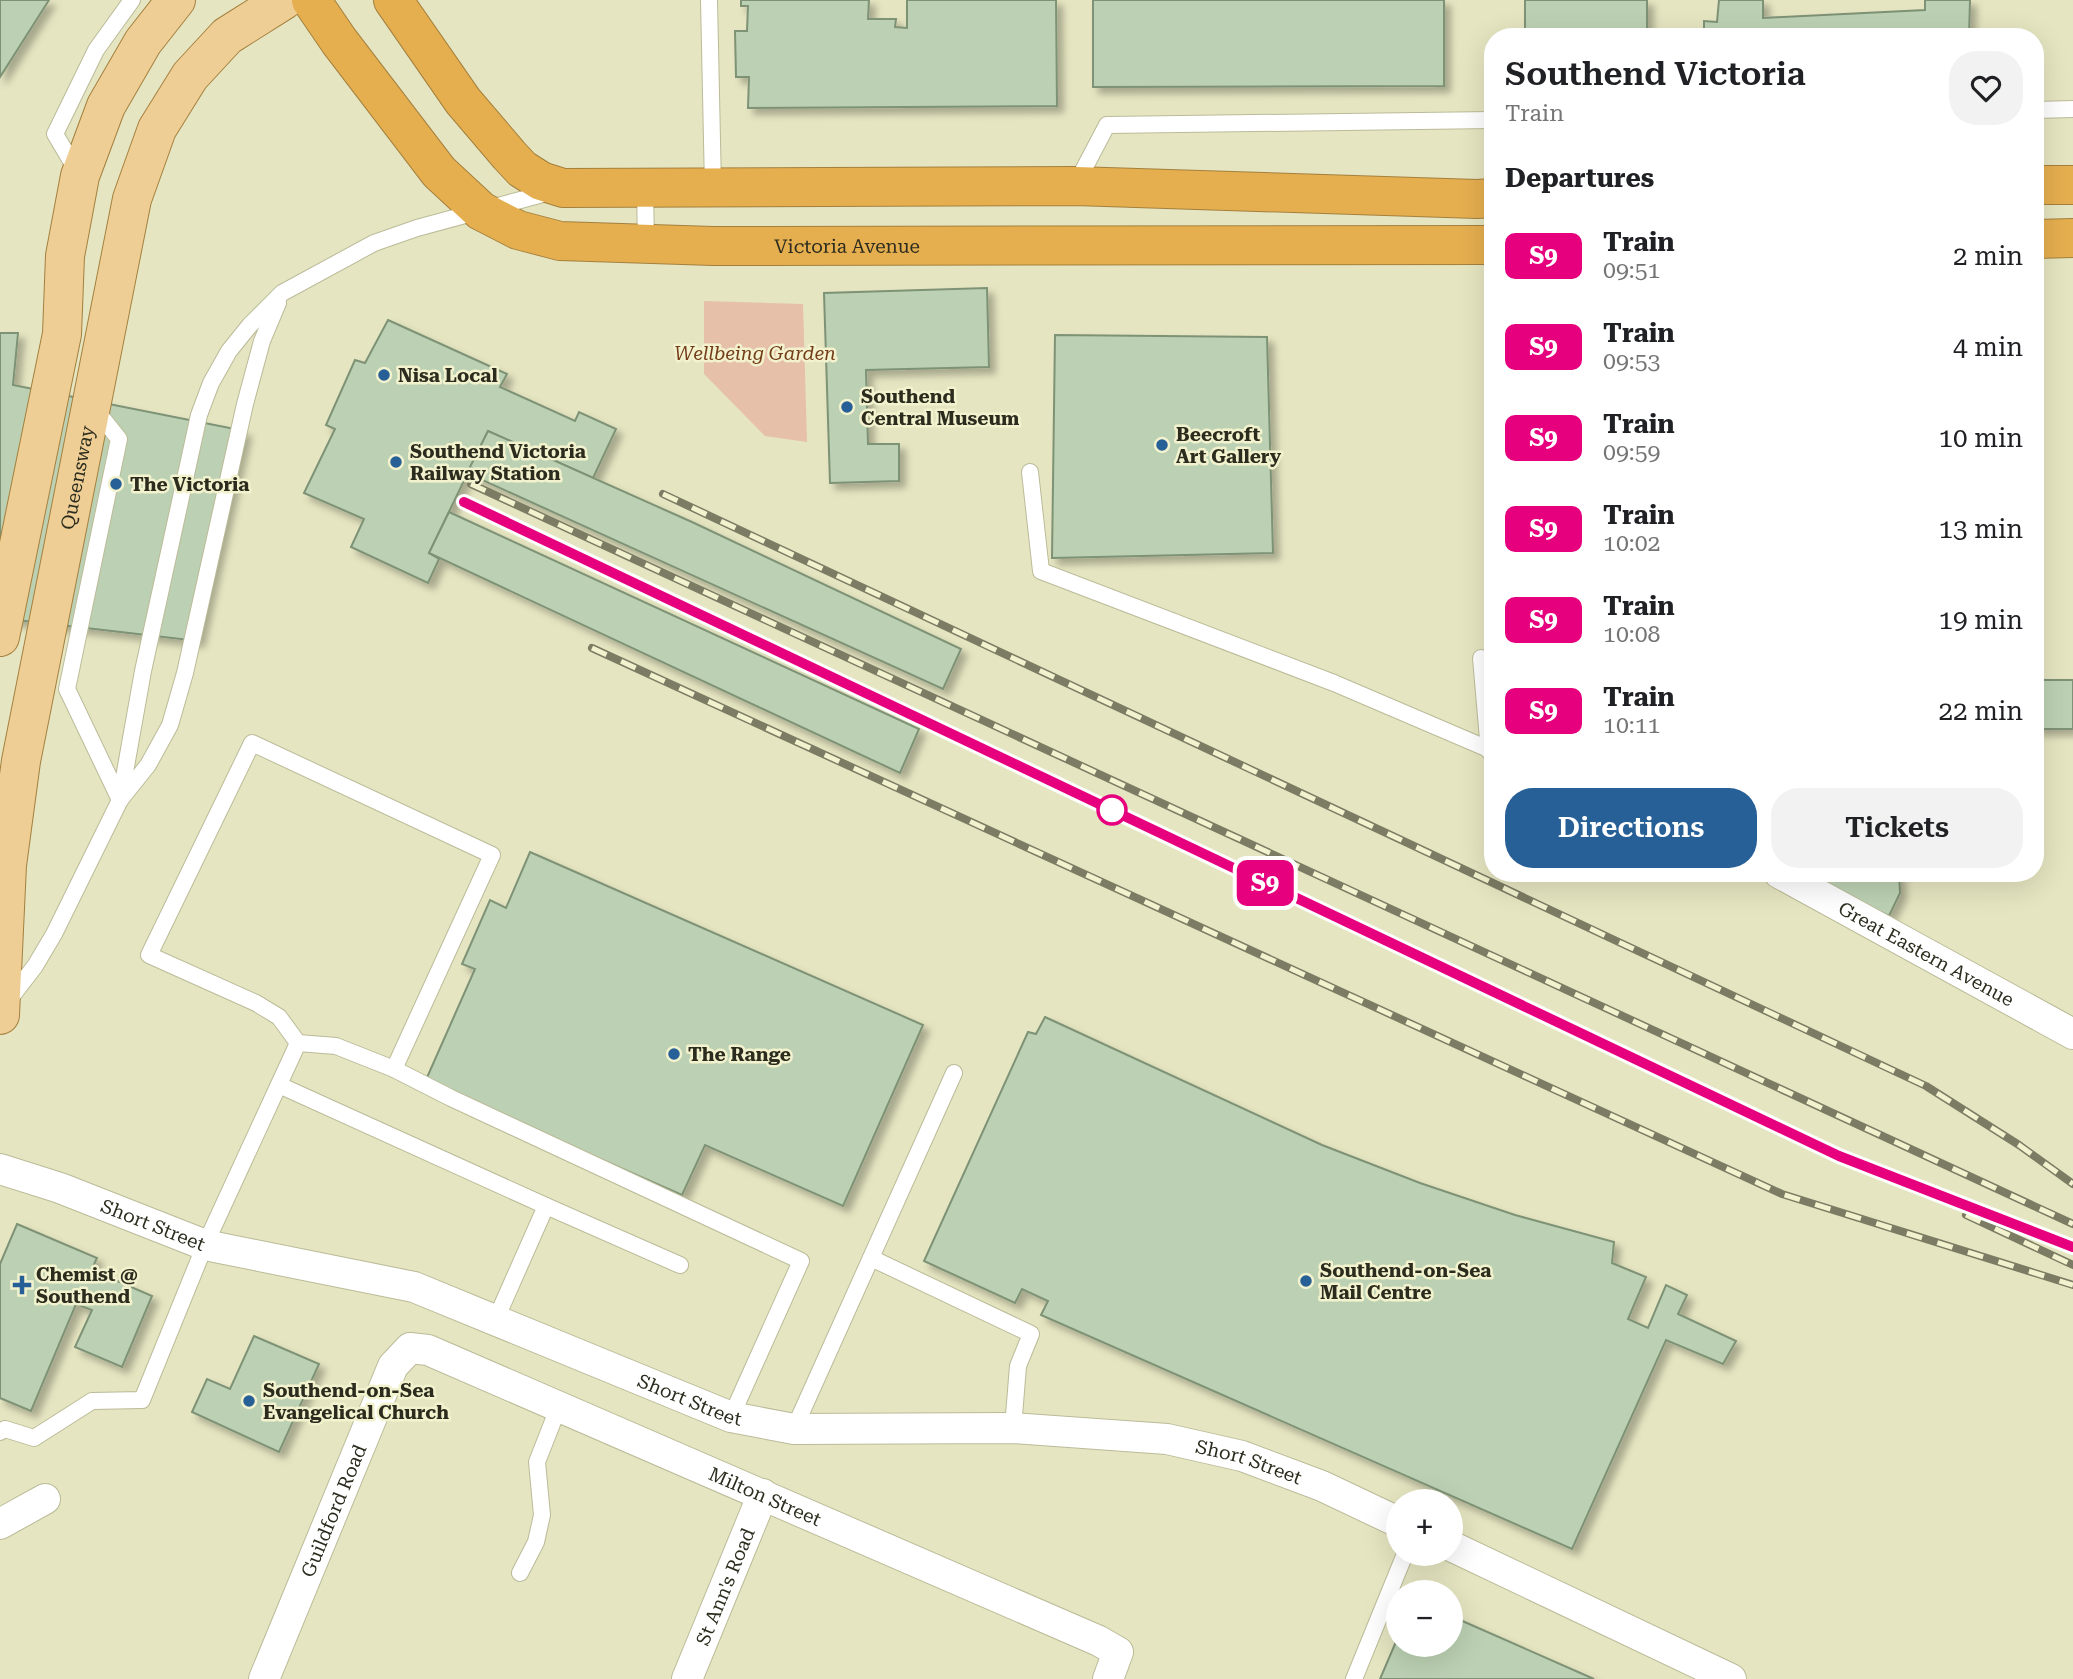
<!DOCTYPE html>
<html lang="en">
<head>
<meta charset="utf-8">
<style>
	:root { --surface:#fff; --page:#f2f2f2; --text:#202124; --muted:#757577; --accent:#275f97 }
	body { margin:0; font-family:"Roboto Serif",serif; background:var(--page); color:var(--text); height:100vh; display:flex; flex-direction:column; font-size:26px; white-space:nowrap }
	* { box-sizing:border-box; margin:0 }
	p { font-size:23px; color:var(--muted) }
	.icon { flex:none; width:38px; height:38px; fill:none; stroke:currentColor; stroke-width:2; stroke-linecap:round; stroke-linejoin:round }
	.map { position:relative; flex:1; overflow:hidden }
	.side { position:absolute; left:1484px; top:28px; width:560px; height:854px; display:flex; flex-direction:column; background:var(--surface); border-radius:28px; box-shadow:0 7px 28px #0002 }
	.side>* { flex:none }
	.badge { padding:0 14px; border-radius:10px; font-size:24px; line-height:46px }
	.tools { position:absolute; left:1386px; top:1489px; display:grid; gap:14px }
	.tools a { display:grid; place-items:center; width:77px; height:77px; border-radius:50%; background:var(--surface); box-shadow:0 7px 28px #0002; font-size:35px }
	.map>.badge { position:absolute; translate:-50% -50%; box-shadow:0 0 0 4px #fff }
	h2 { padding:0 21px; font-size:26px; line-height:63px }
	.round { display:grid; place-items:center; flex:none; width:74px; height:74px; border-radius:28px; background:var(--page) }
	.summary { display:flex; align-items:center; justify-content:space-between; height:119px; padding:0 21px }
	h1 { font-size:33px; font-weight:600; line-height:52px }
	.cta { display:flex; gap:14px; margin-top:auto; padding:14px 21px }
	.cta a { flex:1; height:80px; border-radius:28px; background:var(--accent); color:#fff; font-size:28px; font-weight:600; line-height:80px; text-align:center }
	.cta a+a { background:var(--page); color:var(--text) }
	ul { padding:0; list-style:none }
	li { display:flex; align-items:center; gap:21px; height:91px; padding:0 21px }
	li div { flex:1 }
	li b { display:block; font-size:26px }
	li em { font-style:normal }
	li .badge { min-width:77px; font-weight:700; text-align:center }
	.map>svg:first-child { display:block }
	.green { fill:#e7c0aa }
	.building { fill:#bcd1b3; stroke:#7e9276; stroke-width:2; filter:url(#shadow) }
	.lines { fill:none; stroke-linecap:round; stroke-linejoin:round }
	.lane-casing { stroke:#bb9; stroke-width:18 }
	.street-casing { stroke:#bb9; stroke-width:32 }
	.primary-casing { stroke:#a4803e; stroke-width:40 }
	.highway-casing { stroke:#a4803e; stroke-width:40 }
	.lane { stroke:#fff; stroke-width:16 }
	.street { stroke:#fff; stroke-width:30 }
	.primary { stroke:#efce95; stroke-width:38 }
	.highway { stroke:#e5ae4f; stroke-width:38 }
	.rail-casing { stroke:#7c7c64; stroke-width:8 }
	.rail { stroke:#f2f2ce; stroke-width:5; stroke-dasharray:16; stroke-linecap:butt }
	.line-casing { stroke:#fff; stroke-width:16 }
	.line { stroke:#e6007e; stroke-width:10 }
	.poi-dot { fill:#275f97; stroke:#f2f2ce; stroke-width:2.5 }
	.stop-dot { fill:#fff; stroke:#e6007e; stroke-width:3.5 }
	.labels { text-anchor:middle; stroke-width:5; stroke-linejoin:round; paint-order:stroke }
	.street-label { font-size:19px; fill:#2c2c1e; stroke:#f2f2ce }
	.park-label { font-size:19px; font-style:italic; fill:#733c19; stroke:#f2f2ce }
	.poi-label { font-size:19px; font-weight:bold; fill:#2c2c1e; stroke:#f2f2ce; text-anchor:start }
</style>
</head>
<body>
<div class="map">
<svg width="2073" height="1679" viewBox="0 0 2073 1679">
	<defs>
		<filter id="shadow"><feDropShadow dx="6" dy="6" stdDeviation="3.5" flood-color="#0004"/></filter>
	</defs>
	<rect width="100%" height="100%" fill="#e5e5c1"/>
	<path class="green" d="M704,301L803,304L807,442L765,436L704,374Z"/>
	<g class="building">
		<path d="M0,0H49L0,77Z"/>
		<path d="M741,0H869L868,19H896L895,27L907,28V0H1056L1057,106L748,108L749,77H736L735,31H747L748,6H741Z"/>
		<path d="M1093,0H1444V86L1093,87Z"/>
		<rect x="1525" y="0" width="122" height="37"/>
		<path d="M1719,0H1763V18L1925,10V0H1970L1969,37H1704V21L1717,22Z"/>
		<path d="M987,288L989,367L866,370L868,444H899V481L830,483L824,293Z"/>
		<path d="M388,320L507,374L500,387L575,421L579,412L616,429L593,478L488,431L429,553L439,559L428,583L351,547L364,519L304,493L335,429L326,425L355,360L365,363Z"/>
		<path d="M0,333H18L13,385L245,431L198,641L0,618Z"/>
		<path d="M1055,335L1267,337L1273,553L1052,558Z"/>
		<path d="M488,431L692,522L961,649L943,689L467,473Z"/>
		<path d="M449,512L919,729L900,773L429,553Z"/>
		<rect x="2035" y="680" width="38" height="49"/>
		<path d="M530,852L923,1025L843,1206L705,1145L682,1195L425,1082L475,969L462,964L490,900L506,908Z"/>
		<path d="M1799,873H1899L1900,893L1889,916Z"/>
		<path d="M1045,1017L1322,1145L1420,1183L1515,1215L1614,1242L1612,1263L1646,1277L1628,1319L1648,1328L1666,1285L1687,1295L1678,1314L1736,1341L1723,1364L1666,1340L1572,1549L1041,1315L1048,1301L1022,1289L1015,1303L924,1261L1028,1032L1036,1034Z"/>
		<path d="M17,1224L97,1258L89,1275L103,1281L106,1276L152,1296L122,1367L75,1347L92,1310L76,1304L31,1411L0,1398V1264Z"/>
		<path d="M254,1336L319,1364L279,1452L192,1412L207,1379L230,1389Z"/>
		<path d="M1451,1616L1594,1679H1380L1398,1637V1645H1451Z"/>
	</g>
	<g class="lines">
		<g class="lane-casing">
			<g id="lane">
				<path d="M709,0L713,187"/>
				<path d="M2035,110L2073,109"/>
				<path d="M77,171L55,134L96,50L132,0"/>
				<path d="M1076,184L1107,125L1493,120"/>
				<path d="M645,188L646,245"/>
				<path d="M95,409L119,439L67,689L120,800"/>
				<path d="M1030,472L1041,571L1334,683L1493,751"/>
				<path d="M1481,658L1489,751"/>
				<path d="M120,800L143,671L199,415L211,383L229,351L250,325L282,293L374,243L417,228L550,192"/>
				<path d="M8,1001L35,966L54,934L120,800L148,765L170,725L185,673L245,404L262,341L278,303"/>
				<path d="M298,1043L336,1046L394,1069L451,1098L801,1261L731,1417"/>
				<path d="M279,1085L546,1206"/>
				<path d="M871,1258L1031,1334L1018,1366L1013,1428"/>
				<path d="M496,1319L546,1206L680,1265"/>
				<path d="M794,1429L954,1073"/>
				<path d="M0,1432L5,1429L34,1438L92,1401L142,1400L205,1245L298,1043L279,1017L256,1003L149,955L252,743L492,855L394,1069"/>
				<path d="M520,1573L536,1542L542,1515L537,1462L559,1406"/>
				<path d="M1354,1679L1405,1554"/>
			</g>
		</g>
		<g class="street-casing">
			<g id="street">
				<path id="s1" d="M1779,873L2073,1034"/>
				<path id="s2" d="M0,1169L60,1188L205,1245L414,1287L731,1417L794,1429L1013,1428L1167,1439L1242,1456L1322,1486L1398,1522"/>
				<path d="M0,1524L45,1499"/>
				<path d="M1451,1546L1731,1679"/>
				<path id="s3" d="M264,1679L393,1366L410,1348L428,1350L1099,1641L1118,1652L1108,1679"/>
				<path id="s4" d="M687,1679L763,1494"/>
			</g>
		</g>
		<g class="primary-casing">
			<g id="primary">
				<path d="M0,637L62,334L65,256L80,176L106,106L143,42L176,0"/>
				<path id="s5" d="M0,1015L7,865L21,761L132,199L157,129L190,76L227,36L284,0"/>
			</g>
		</g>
		<g class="highway-casing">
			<g id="highway">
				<path id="s6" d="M311,0L339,41L439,172L481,211L518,230L560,241L713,246L1493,245"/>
				<path d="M393,0L463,101L509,155L522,169L541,181L563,188L1075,186L1477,199L1493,198"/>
				<path d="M2035,185H2073"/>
				<path d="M2035,239L2073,238"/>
			</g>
		</g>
		<use href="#lane" class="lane"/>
		<use href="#street" class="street"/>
		<use href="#primary" class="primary"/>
		<use href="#highway" class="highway"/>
		<g class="rail-casing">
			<g id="rail">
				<path d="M471,484L2073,1224"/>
				<path d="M663,494L1926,1086L2019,1145L2073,1184"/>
				<path d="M464,502L1839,1156L2073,1247"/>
				<path d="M592,648L1782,1194L2073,1285"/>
				<path d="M1966,1215L2073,1265"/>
			</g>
		</g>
		<use href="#rail" class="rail"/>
	</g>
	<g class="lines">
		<g class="line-casing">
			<path id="line" d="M464,502L1839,1156L2073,1247"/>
		</g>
		<use href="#line" class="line"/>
	</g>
	<g class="poi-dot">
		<circle cx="384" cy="375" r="7"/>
		<circle cx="847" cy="407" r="7"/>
		<circle cx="1162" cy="445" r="7"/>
		<circle cx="396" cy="462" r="7"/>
		<circle cx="116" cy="484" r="7"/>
		<circle cx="674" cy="1054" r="7"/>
		<circle cx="1306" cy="1281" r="7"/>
		<path d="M18.5 1274.5h7v7h7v7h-7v7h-7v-7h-7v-7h7z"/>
		<circle cx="249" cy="1401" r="7"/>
	</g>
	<circle class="stop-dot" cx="1112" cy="810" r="14"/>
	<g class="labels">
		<g class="street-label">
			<text dy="7" stroke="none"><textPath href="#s6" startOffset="644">Victoria Avenue</textPath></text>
			<text dy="7" stroke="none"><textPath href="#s5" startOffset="544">Queensway</textPath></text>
			<text dy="7" stroke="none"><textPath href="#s1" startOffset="168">Great Eastern Avenue</textPath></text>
			<text dy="7" stroke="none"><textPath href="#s2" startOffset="163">Short Street</textPath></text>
			<text dy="7" stroke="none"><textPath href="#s2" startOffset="730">Short Street</textPath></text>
			<text dy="7" stroke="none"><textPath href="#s2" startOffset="1297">Short Street</textPath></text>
			<text dy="7" stroke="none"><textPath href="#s3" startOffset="749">Milton Street</textPath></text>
			<text dy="7" stroke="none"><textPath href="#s3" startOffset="182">Guildford Road</textPath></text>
			<text dy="7" stroke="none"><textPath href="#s4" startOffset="100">St Ann's Road</textPath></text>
		</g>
		<g class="park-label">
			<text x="755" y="360">Wellbeing Garden</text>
		</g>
		<g class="poi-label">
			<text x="398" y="382">Nisa Local</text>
			<text x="861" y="403">Southend<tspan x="861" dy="22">Central Museum</tspan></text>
			<text x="1176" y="441">Beecroft<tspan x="1176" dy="22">Art Gallery</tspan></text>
			<text x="410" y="458">Southend Victoria<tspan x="410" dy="22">Railway Station</tspan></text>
			<text x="130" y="491">The Victoria</text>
			<text x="688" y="1061">The Range</text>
			<text x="1320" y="1277">Southend-on-Sea<tspan x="1320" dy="22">Mail Centre</tspan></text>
			<text x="36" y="1281">Chemist @<tspan x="36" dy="22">Southend</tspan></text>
			<text x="263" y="1397">Southend-on-Sea<tspan x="263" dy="22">Evangelical Church</tspan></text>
		</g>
	</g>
</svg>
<div class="tools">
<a>+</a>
<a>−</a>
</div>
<b class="badge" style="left:1265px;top:883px;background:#e6007e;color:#fff">S9</b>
<section class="side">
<div class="summary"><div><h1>Southend Victoria</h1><p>Train</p></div><a class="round"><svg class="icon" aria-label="heart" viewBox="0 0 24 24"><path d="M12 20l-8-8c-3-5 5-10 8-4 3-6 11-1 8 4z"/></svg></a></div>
<h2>Departures</h2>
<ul>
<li><span class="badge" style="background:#e6007e;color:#fff">S9</span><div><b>Train</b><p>09:51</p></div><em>2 min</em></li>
<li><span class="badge" style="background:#e6007e;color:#fff">S9</span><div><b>Train</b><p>09:53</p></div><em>4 min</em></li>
<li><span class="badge" style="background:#e6007e;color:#fff">S9</span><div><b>Train</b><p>09:59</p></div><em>10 min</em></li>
<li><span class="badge" style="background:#e6007e;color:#fff">S9</span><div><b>Train</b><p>10:02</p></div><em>13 min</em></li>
<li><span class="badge" style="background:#e6007e;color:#fff">S9</span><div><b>Train</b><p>10:08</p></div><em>19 min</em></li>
<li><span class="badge" style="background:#e6007e;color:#fff">S9</span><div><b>Train</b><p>10:11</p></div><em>22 min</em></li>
</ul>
<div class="cta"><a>Directions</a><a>Tickets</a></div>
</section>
</div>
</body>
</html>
